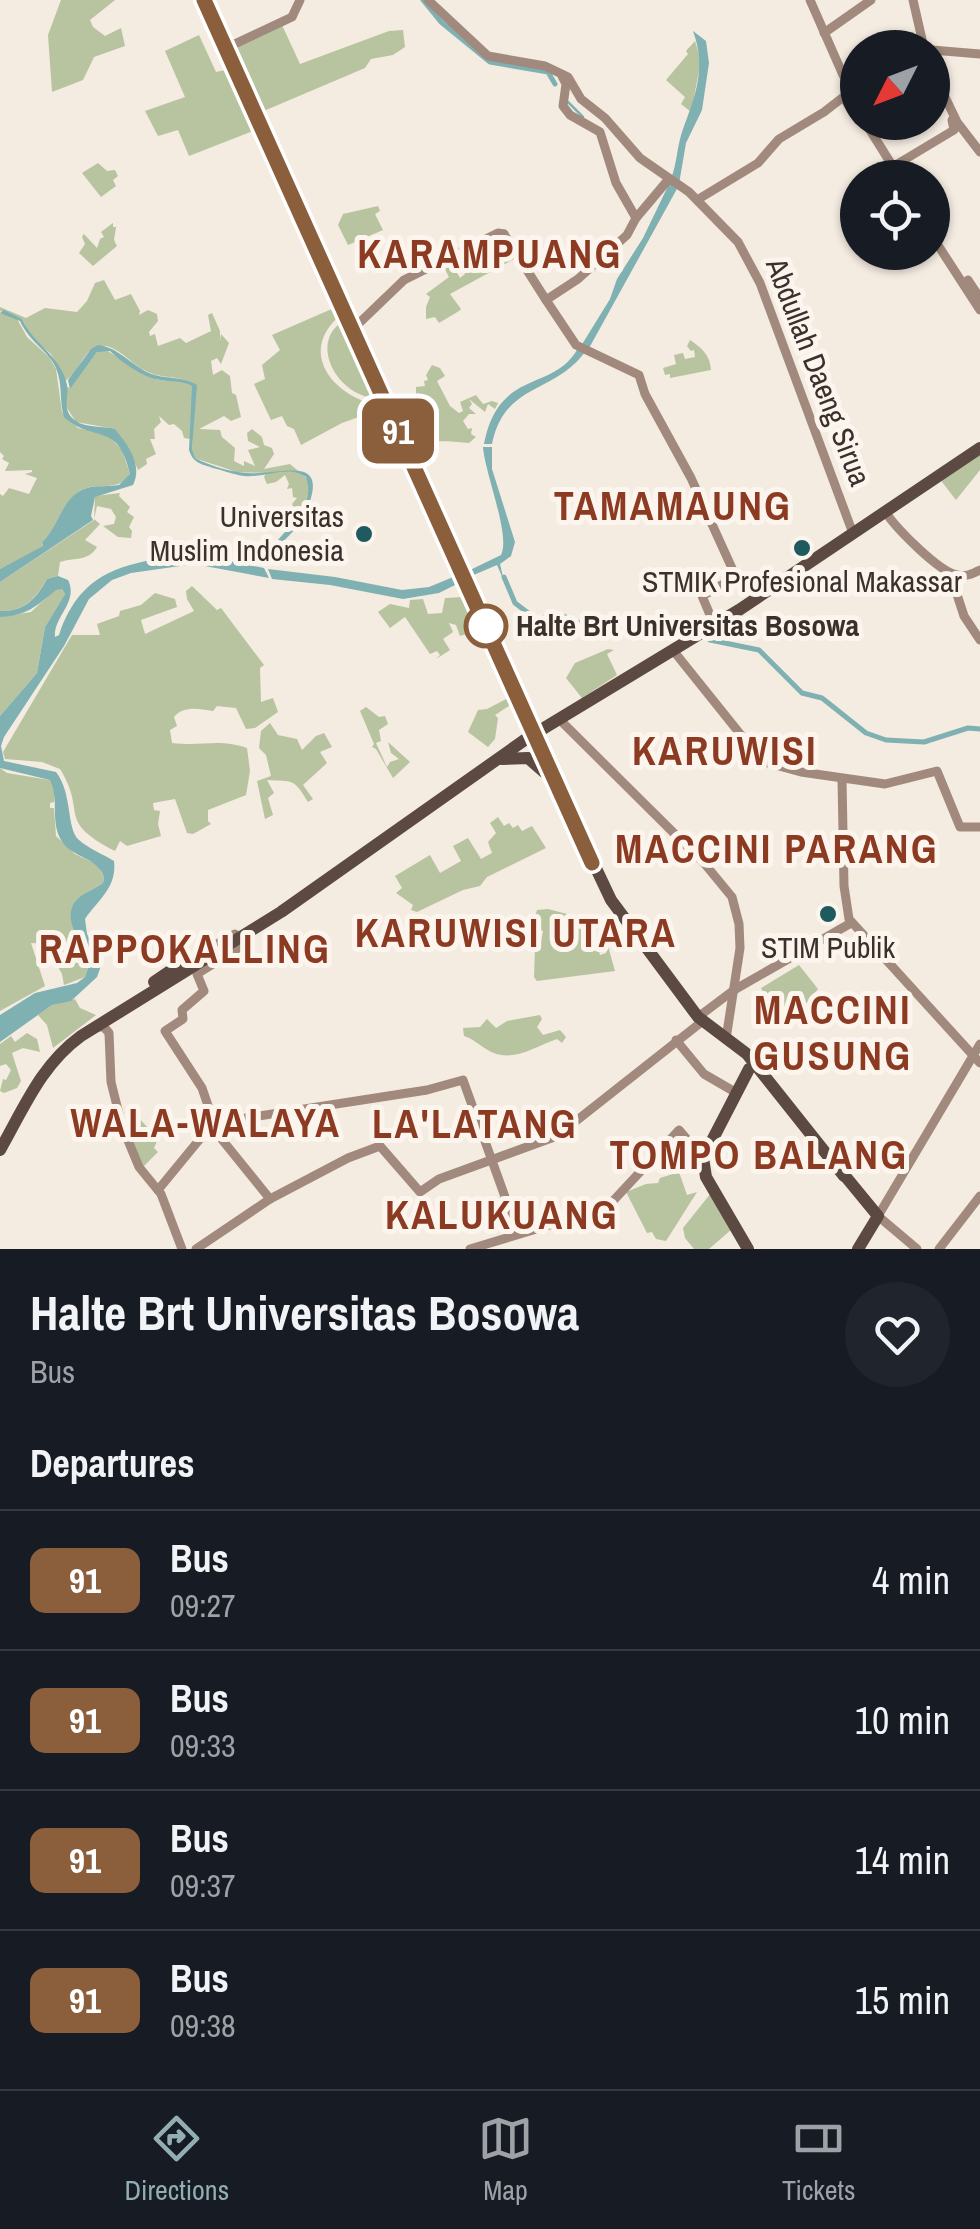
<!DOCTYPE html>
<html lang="en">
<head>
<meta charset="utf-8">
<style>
	:root { --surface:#171b24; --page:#20242c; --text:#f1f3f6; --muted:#9ea1a6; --line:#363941; --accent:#92aeb2 }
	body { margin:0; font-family:"Archivo Narrow",sans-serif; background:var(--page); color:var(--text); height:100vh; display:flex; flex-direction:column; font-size:38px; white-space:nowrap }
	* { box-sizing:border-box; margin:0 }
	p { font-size:32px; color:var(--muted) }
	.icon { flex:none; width:55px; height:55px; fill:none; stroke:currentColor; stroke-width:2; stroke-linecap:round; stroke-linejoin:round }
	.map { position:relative; height:1249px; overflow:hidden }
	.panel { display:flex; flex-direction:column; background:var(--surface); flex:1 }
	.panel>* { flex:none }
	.badge { padding:0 20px; border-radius:15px; font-size:35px; line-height:65px }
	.needle { width:65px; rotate:228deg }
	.buttons { position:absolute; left:840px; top:30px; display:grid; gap:20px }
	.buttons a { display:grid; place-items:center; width:110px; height:110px; border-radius:50%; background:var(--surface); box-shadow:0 2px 8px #0004; font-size:50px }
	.map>.badge { position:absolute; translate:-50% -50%; box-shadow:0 0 0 5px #fff }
	h2 { padding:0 30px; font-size:38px; line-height:90px }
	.round { display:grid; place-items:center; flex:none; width:105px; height:105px; border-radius:52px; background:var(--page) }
	.headline { display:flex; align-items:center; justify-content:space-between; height:170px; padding:0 30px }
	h1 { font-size:48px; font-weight:700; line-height:75px }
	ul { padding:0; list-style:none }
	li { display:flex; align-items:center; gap:30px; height:140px; padding:0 30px; border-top:2px solid var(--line) }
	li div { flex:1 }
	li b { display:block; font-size:38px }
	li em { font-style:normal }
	li .badge { min-width:110px; font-weight:700; text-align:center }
	.tab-bar { display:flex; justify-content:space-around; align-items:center; height:140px; border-top:2px solid var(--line); background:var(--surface); font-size:28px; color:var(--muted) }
	.tab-bar a { display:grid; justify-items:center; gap:5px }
	.tab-bar .on { color:var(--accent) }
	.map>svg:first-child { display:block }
	.green { fill:#b8c4a0 }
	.water { fill:#7fb0b2 }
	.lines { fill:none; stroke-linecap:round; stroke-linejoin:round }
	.stream { stroke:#7fb0b2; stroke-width:2.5 }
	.canal { stroke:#7fb0b2; stroke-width:5 }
	.secondary { stroke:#a18a7d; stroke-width:9 }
	.highway { stroke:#5c4a42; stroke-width:12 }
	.line-casing { stroke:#fff; stroke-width:22 }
	.line { stroke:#8b5e3c; stroke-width:15 }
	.poi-dot { fill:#1f5a5e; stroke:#fbf5ee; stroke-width:4 }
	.stop-dot { fill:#fff; stroke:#8b5e3c; stroke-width:5 }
	.labels { text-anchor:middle; stroke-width:10; stroke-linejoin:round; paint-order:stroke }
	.street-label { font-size:30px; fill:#3b302b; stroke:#fbf5ee }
	.poi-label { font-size:30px; fill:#3b302b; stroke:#fbf5ee }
	.stop-label { font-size:30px; font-weight:bold; fill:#3b302b; stroke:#fbf5ee; text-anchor:start }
	.district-label { font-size:40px; font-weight:bold; letter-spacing:2.5px; fill:#8c3b22; stroke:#fbf5ee }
</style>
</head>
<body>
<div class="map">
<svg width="980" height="1249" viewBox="0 0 980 1249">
	<rect width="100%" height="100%" fill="#f4ebe1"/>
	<g class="green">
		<path d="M61,0H115L90,20L93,27L105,36L121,28L125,46L94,57L83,80L52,92L48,35Z"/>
		<path d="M282,25L300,64L389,31L403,30L405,47L393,55L371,59L365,68L259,113L231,47Z"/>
		<path d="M199,35L216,72L225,70L253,131L189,156L178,130L158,136L145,111L185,97L165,51Z"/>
		<path d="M695,41L701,61L691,112L681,104L685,97L666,80L688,54L686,51Z"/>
		<path d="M98,163L107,171L115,170L118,176L113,180L116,186L101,197L82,173Z"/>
		<path d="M378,206L380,211L375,214L383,230L348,245L338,225L343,214Z"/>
		<path d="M117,221L114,240L117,246L93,266L79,253L85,244L82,237L84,234L97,248L100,239L104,237L101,232L113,223V227H116Z"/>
		<path d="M503,235L516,258L450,294L461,309L459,311L439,323L435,317L426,319V307L430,297L426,294L449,277L443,265L450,261L460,278L465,274L458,257Z"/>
		<path d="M104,280L115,300L131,294L140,311L139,315L148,310L157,314L158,321L149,332L150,336L155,334L158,346L180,338L186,343L211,331L208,315L212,313L220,331V341L221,334L229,343L221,364L217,358L211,361L213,375L222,370L230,376L232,393L236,395L241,417L231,421L224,416L199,429L220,430L222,437L235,448L234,461L244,466V461L255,466L248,450L260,447L248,441L247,433L252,429L262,437L264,445L272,448L274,454L264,469L290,464L310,481V494L300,520L292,504L297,498L293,497L292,488L287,489L289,484L285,475L276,482L267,484L264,477L266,473L237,472L194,458L192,449L196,385C180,374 161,380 144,370C130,363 113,340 96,347C83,352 78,373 65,381L51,354L33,340L22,319L0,311V307L26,318L45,308L77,312L87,301L95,283Z"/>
		<path d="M334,308L336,319C299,356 336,397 378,405L381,409L342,423L301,445L294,429L287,426L282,416L271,420L254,384L265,379L262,365L280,350L272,335Z"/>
		<path d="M0,313L16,317L27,337L49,357L56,369L62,412L78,428L107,434L122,450L130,474C118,494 97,480 80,491C60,503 59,527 42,542L43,547L0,569V494L3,496L9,488L29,494L37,478L25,474L32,472V470L5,471L9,463L2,459L4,456L0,452Z"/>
		<path d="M342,322L377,398C339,398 308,344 342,322Z"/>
		<path d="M690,340C702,348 710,355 711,370L670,378V374L665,375L663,368L676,364L674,355L683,353L685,359L695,357L694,350L691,351L687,346Z"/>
		<path d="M104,349L158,380L182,381L193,386L190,439L184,438L182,431L174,424L169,425L159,416L161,422L154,429L155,439H150L156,454L146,459L147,464L138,470L129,449L115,429L76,422L65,405L67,387L70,388L97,352Z"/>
		<path d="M432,365L440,368L445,376L437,381L450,406L459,413L463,411L460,402L476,395L483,404L492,401L498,403L495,409L488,404L485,412L469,399L472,404L469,408L476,414H469L463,421L468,429L472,428L471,434L476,437L469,443C455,442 428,437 417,450L413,437L404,436L405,431L411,432L419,418L425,420L431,417L432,410L419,399L414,402L411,398L416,396V387L425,386L424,381L428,380L426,375Z"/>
		<path d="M980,451V470L956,500L939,478Z"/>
		<path d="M120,493L119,496L130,507L127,512L134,517L129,527L132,531L131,538L118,537L103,526L114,524L116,517L111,509L97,506L94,519L100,524L85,540L97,547C88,562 75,557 60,562L58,576L47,579C35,599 24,612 0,611V582L94,520L95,496Z"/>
		<path d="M192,586L217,610L221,608L264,665L260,668L261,702L273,698L278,712L255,728L246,729L236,708L217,706L213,711C199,709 184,705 174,717L177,726L170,730L172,743C203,747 217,738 247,748L250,771L246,795L208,810V821L211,824L193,834L187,833L175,799L153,803L154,810L160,811L158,824L161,836L127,846L120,841L115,851C55,820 88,814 60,769L42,762L5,759L3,752L72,635H100L97,624L119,616L120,611L141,605L155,593L175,599L177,607L141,620L145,634L194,611L187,599L186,591Z"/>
		<path d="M56,589H62L65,594L45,627L37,673L0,716V617L31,612Z"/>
		<path d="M464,597L469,614L474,613L480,626L475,627L476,631L460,636L456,625L449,623L453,632L443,639L450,650L436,659L440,655L437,651L430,654L405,617L390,628L378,612L390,604L409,608L410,600L423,599L428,614L442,613L445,598Z"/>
		<path d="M608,649L614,650L607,654L617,675L582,698L566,678L575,663Z"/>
		<path d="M510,697L512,704L495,715L498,718L495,739L488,747L468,732L478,710L487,709Z"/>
		<path d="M366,707L379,717L385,716L388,724L379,730L381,741L376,743L387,767L390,762L399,759L391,753L388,742L410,762L393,778L376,749L372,747L374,744L360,711Z"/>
		<path d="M270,723L278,735L297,739L302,750L316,736L324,733L332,747L320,752L327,763L303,785L313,799L308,802C293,777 293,782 267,780L274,793L268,798L273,815L265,819L257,781L271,776L266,755L259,748L261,731Z"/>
		<path d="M0,768L7,773L50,780L55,789L54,802L50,803V808H54L56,836L75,854L98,865L104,878L103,883C96,888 87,891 82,896C59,917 80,940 90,962L85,977L64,985L62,974L48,949H60L57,941L47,944L31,943L45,986L0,1011Z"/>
		<path d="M498,817L504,826L509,823L513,828L518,825L522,831L532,826L546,848L487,877L480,886L463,890L417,912L411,910L413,905L396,893L402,888L395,876L430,855L440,873L461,861L453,846L468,838L481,859L492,853L488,842L496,833L490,823Z"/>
		<path d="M548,909L590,920L600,955L606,953L608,946L615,971L537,981L534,977L535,947H540L543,931L532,927L537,910Z"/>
		<path d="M799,965L818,989L806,1004L786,1018L768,1002L761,988Z"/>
		<path d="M75,999L80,1008L96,1015L53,1048L47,1025L38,1015L52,1005Z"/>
		<path d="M540,1015L542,1019L537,1027L543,1035L560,1030L566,1037L562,1043L557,1039C534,1047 510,1065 486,1049C478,1044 473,1039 464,1036L463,1028L480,1027L487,1019L496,1028L507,1021Z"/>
		<path d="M27,1033L37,1039L40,1052L23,1048L12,1053L21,1081L17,1088L4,1093L0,1091L3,1079L6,1080L11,1070L6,1064L0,1066V1044L11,1036L15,1042Z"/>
		<path d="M138,1117L158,1139L154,1148L158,1152L142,1168L124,1124Z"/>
		<path d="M679,1172L687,1195L697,1192L666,1241L656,1239L652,1232L647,1233L626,1192L646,1184L658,1183L660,1178Z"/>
		<path d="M711,1193L732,1229L709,1249H694L685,1238L683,1228Z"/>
	</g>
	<g class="water">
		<path d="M693,31L706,41L709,63L702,110L686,143L679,184L671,179C677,163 677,147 682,132C695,96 707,69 693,31Z"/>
		<path d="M670,182L678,187L588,350L581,346L610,299L617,279L643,238Z"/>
		<path d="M4,310L22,319C33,344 62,357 67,385C69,399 61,411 76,421C85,428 104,426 115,429C128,445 143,465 133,485L95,497L91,516L93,520L0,582V569L43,546L42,542C60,526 61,496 87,488C97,485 108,487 119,485L130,474C118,420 94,444 64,417C59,400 63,385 56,368C48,350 30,343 20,321L0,313Z"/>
		<path d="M98,345C118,347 131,365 149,373C165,380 181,375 197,385L192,449L195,458C210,466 231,472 248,473C280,476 333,451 305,514C298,531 280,541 271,557L267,556C281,528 318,512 306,477C289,464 265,478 244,476C234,475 223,470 213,468C201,464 193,463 189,450L192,386C181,380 172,382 160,380C142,377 123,363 110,351L97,352L70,389L68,380L91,349Z"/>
		<path d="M578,348L585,352C554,394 504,383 492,444H484C499,367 554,393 578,348Z"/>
		<path d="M483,447H492V469L515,542L511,556L500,564L504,581L497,565L469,577L466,572L501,555C511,536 485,474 483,447Z"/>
		<path d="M195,554L264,568L269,578L194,564L131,573L112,580L89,599L64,646L4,737L1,746L4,761L56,772C73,794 66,829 79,840C89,849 103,854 114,861C117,887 100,898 85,919L87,934L102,963L97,977L71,1001L52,1005L0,1042V1015L35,993L77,983L85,977L90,962C81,942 57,914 81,896C88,891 96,888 103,883L104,878C99,858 74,858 63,843C49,824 60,799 50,780L0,768V716L37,673L45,627L65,594L62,589L56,590C37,606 26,616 0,617V611C24,612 36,599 47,579L58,576L68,580C79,602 53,617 55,637L59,635C82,566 131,562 195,554Z"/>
		<path d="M268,569L335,577L402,590L429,587L458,575L461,582L439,593L403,599L330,585L272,579Z"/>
	</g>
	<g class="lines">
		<path class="stream" d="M568,102L583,117"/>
		<g class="canal">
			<path d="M423,0L441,22L490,62L548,72L555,84"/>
			<path d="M504,577L515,603L536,619L561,615L587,626L638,617L660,624L692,625L710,640L759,650L802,693L822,698L866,733L886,740L924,742L968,728L980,729"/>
		</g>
		<g class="secondary">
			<path d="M428,0L488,56L545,66L568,77L581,99L605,118L640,158L689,192L738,242L760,283L851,528"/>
			<path d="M810,0L843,75"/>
			<path d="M913,0L924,48"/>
			<path d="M824,33L871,0"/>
			<path d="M226,48L292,17L300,0"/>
			<path d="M932,50L980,54"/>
			<path d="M932,70L957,122L980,152"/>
			<path d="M562,76L566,84L563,106L570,115L600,132L616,183L636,218"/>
			<path d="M844,98L858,120"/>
			<path d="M865,122L900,178"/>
			<path d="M889,169L954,130L952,120"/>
			<path d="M697,200L758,163L779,139L824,112L855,88"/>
			<path d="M504,234L546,300L578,279L627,235L636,218L668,180"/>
			<path d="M932,236L980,310"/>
			<path d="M968,280L980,298"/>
			<path d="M546,300L576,345L639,375L645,394L691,478L736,577L702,596L713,622"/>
			<path d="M353,329L404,280L498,233L504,234"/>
			<path d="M886,513C897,529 939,572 957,575C966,577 972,574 980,570"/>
			<path d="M950,573L964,616L980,640"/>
			<path d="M676,654L749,745L768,763L801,772L885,784L937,771L960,827H980"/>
			<path d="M562,722L704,863L732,897L739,924L740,948L726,1039"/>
			<path d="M842,779L844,886L849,919L980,1063"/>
			<path d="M179,965L235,934"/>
			<path d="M698,1017L734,990L851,923"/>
			<path d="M98,1027H104L109,1033L111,1082L122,1126L139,1167L161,1194L182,1249"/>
			<path d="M676,1040L704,1074L735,1092"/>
			<path d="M214,1123L427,1090L463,1080L518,1233"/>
			<path d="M214,1123L202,1088L165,1031L183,1019L182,1010L204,991L197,974L237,949L240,943"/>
			<path d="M211,1126L270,1199"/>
			<path d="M158,1190L213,1123"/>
			<path d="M196,1249L270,1199L348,1158L380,1146L420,1192L439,1179L557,1136L699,1024"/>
			<path d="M470,1249L573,1218L613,1201L679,1130L703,1158"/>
			<path d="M917,1249L878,1216L980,1044"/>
			<path d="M939,1249L980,1196"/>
		</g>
		<g class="highway">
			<path d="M204,0L534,737L611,900L698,1017L747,1054L844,1176"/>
			<path d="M502,759L528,758L544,772"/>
			<path d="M154,982L179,965"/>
			<path d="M0,1150C24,1108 41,1065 81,1036L281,912L526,739L739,610L980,448"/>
			<path d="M841,1171L878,1216L858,1249"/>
			<path d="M748,1249L706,1177L703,1158L749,1069"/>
		</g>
	</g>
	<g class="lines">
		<g class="line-casing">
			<path id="line" d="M204,0L592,863"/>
		</g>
		<use href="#line" class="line"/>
	</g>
	<g class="poi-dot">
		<circle cx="364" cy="534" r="10"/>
		<circle cx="802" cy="548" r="10"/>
		<circle cx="828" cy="914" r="10"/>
	</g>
	<circle class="stop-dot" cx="486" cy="626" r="20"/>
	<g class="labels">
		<g class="street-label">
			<text transform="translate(818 372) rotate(69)" y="10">Abdullah Daeng Sirua</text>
		</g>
		<g class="poi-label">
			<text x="344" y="527" text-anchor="end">Universitas<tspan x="344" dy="34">Muslim Indonesia</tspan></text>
			<text x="802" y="592">STMIK Profesional Makassar</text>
			<text x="828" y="958">STIM Publik</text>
		</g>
		<g class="stop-label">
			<text x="516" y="636">Halte Brt Universitas Bosowa</text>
		</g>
		<g class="district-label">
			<text x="490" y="268">KARAMPUANG</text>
			<text x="673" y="520">TAMAMAUNG</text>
			<text x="725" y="765">KARUWISI</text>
			<text x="777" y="863">MACCINI PARANG</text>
			<text x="516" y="947">KARUWISI UTARA</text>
			<text x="185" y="963">RAPPOKALLING</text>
			<text x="833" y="1024">MACCINI<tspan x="833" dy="46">GUSUNG</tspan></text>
			<text x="206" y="1137">WALA-WALAYA</text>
			<text x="475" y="1138">LA'LATANG</text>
			<text x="759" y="1169">TOMPO BALANG</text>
			<text x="502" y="1229">KALUKUANG</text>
		</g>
	</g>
</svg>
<div class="buttons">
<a><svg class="needle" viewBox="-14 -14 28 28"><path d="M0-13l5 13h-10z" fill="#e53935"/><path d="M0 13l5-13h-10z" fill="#9ea1a6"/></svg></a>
<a><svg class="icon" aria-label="locate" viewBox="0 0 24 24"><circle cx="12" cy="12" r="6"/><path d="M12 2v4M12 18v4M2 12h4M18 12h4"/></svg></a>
</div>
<b class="badge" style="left:398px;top:431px;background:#8b5e3c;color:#fff">91</b>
</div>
<section class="panel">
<div class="headline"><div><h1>Halte Brt Universitas Bosowa</h1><p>Bus</p></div><a class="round"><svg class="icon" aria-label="heart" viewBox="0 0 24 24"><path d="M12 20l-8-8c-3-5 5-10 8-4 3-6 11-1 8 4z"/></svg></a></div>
<h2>Departures</h2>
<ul>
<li><span class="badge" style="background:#8b5e3c;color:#fff">91</span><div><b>Bus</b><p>09:27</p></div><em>4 min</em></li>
<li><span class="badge" style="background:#8b5e3c;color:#fff">91</span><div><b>Bus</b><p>09:33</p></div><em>10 min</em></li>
<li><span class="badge" style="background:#8b5e3c;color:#fff">91</span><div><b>Bus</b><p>09:37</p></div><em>14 min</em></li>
<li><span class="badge" style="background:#8b5e3c;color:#fff">91</span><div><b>Bus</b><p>09:38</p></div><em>15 min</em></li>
</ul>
</section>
<nav class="tab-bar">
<a class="on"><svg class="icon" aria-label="directions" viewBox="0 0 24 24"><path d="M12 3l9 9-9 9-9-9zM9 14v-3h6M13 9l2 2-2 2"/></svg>Directions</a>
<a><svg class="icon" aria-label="map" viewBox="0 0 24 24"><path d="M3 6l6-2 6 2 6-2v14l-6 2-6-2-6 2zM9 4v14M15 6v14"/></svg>Map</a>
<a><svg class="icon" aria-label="tickets" viewBox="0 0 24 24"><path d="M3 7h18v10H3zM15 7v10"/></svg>Tickets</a>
</nav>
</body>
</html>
